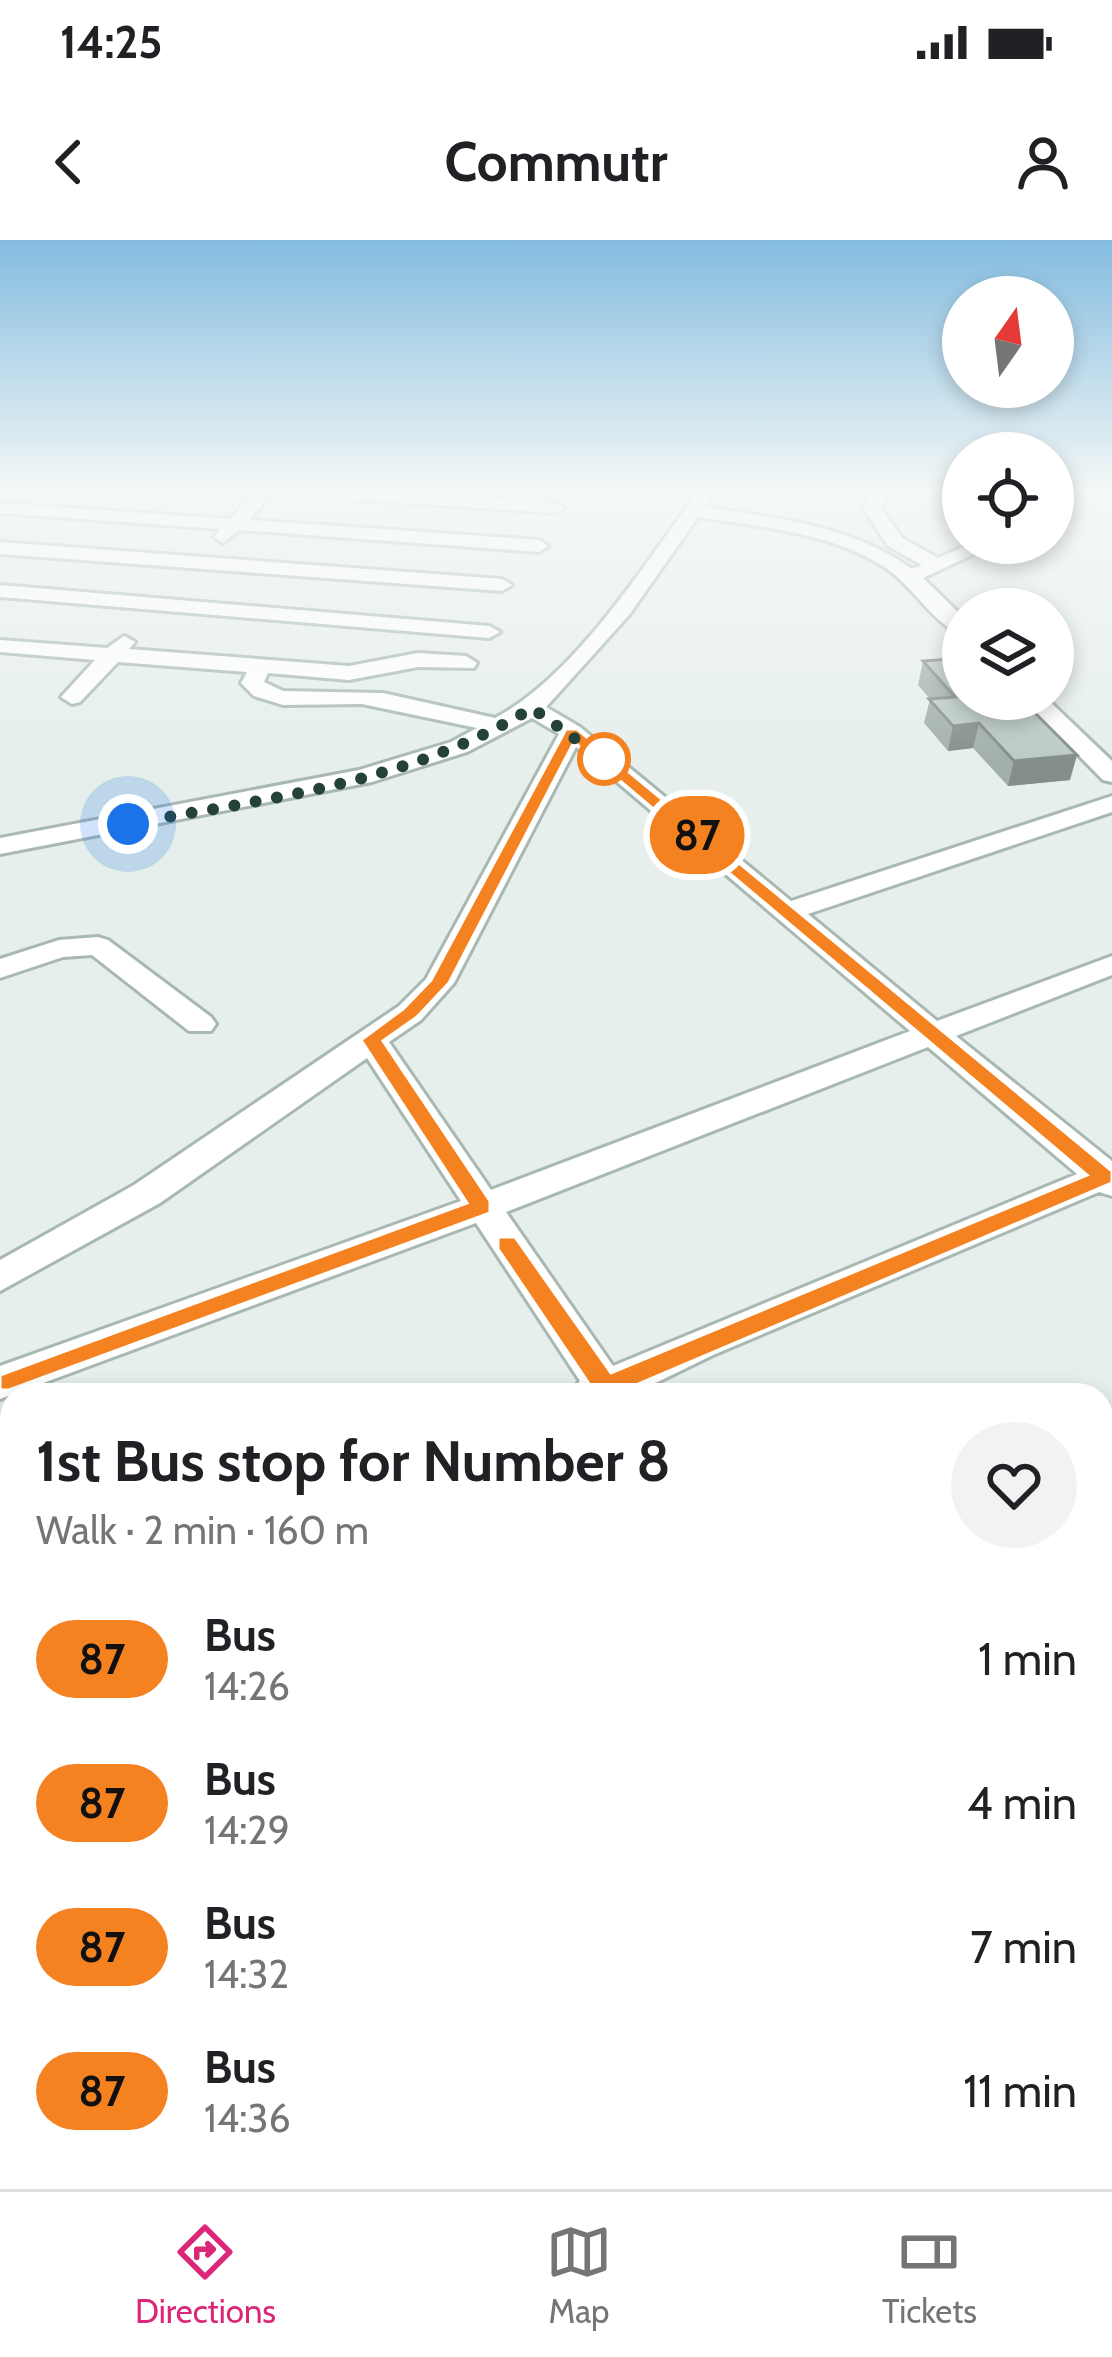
<!DOCTYPE html>
<html lang="en">
<head>
<meta charset="utf-8">
<style>
	:root { --surface:#fff; --page:#f2f2f2; --text:#202124; --muted:#757577; --line:#e0e0e0; --accent:#db2777 }
	body { margin:0; font-family:Cabin,sans-serif; background:var(--page); color:var(--text); height:100vh; display:flex; flex-direction:column; font-size:45px; white-space:nowrap }
	* { box-sizing:border-box; margin:0 }
	p { font-size:39px; color:var(--muted) }
	.icon { flex:none; width:66px; height:66px; fill:none; stroke:currentColor; stroke-width:2; stroke-linecap:round; stroke-linejoin:round }
	.map { position:relative; flex:1; overflow:hidden }
	.details { position:absolute; left:0px; top:1143px; width:1113px; height:807px; display:flex; flex-direction:column; background:var(--surface); border-radius:36px 36px 0 0; box-shadow:0 6px 18px #0003 }
	.details>* { flex:none }
	.badge { padding:0 24px; border-radius:39px; font-size:42px; line-height:78px }
	.needle { width:78px; rotate:14deg }
	.tools { position:absolute; left:942px; top:36px; display:grid; gap:24px }
	.tools a { display:grid; place-items:center; width:132px; height:132px; border-radius:50%; background:var(--surface); box-shadow:0 6px 18px #0003; font-size:60px }
	.you { position:absolute; width:60px; height:60px; margin:-30px; border:9px solid #fff; border-radius:50%; background:#1a73e8; box-shadow:0 0 0 18px #1a73e833 }
	.map>.badge { position:absolute; translate:-50% -50%; box-shadow:0 0 0 6px #fff }
	.round { display:grid; place-items:center; flex:none; width:126px; height:126px; border-radius:63px; background:var(--page) }
	.headline { display:flex; align-items:center; justify-content:space-between; height:204px; padding:0 36px }
	h1 { font-size:57px; font-weight:700; line-height:90px }
	ul { padding:0; list-style:none }
	li { display:flex; align-items:center; gap:36px; height:144px; padding:0 36px }
	li div { flex:1 }
	li b { display:block; font-size:45px }
	li em { font-style:normal }
	li .badge { min-width:132px; font-weight:700; text-align:center }
	.status { display:flex; justify-content:space-between; align-items:center; height:84px; padding:0 60px; background:var(--surface); direction:ltr }
	.status svg { height:33px; fill:currentColor }
	header { display:flex; justify-content:space-between; align-items:center; height:156px; padding:0 36px; background:var(--surface); font-size:54px; font-weight:700 }
	.tabs { display:flex; justify-content:space-around; align-items:center; height:168px; border-top:3px solid var(--line); background:var(--surface); font-size:33px; color:var(--muted) }
	.tabs a { display:grid; justify-items:center; gap:6px }
	.tabs .current { color:var(--accent) }
	.map>svg:first-child { display:block }
	.lines { fill:none; stroke-linecap:round; stroke-linejoin:round }
	.minor-casing { stroke:#a8b8b2; stroke-width:6 }
	.minor { fill:#fff; fill-rule:evenodd }
	.wall { fill:#a1aea9 }
	.shaded-wall { fill:#838d89 }
	.building { fill:#bbcac4; stroke:#838d89; stroke-width:3 }
	.line { fill:#f58220; stroke:#fff; stroke-width:3 }
	.walk { stroke:#24423a; stroke-width:12; stroke-dasharray:0 21.6 }
	.stop-dot { fill:#fff; stroke:#f58220; stroke-width:6 }
</style>
</head>
<body>
<div class="status"><b>14:25</b><svg viewBox="0 0 49 12"><path d="M0 12V9h3v3zM5 12V6h3v6zM10 12V3h3v9zM15 12V0h3v12zM26 1h20v11H26zM47 4h2v5h-2z"/></svg></div>
<header><svg class="icon" aria-label="back" viewBox="0 0 24 24"><path d="M15 5l-7 7 7 7"/></svg>Commutr<svg class="icon" aria-label="person" viewBox="0 0 24 24"><circle cx="12" cy="8" r="4"/><path d="M4 21q1-7 8-7t8 7"/></svg></header>
<div class="map">
<svg width="1112" height="1949" viewBox="0 0 1112 1949">
	<rect width="100%" height="100%" fill="#e6efeb"/>
	<g class="lines">
		<g class="minor-casing">
			<g id="minor">
				<path d="M256,251H274L249,280L539,300L548,306L539,312L239,290L223,303L214,297L220,289L0,273V263L230,279Z"/>
				<path d="M296,251H388L555,263L564,268L555,273L304,256Z"/>
				<path d="M698,251H715L705,267C776,278 852,285 912,329L922,325L888,306L863,268L873,251H891L881,268L902,298L938,318L972,303H997L923,338L963,377V395C934,385 913,346 886,328C830,292 762,287 698,277L629,375L546,467L580,487L791,661L1112,556V572L808,674L937,781L1112,716V735L956,796L1112,921V956L1099,952L713,1115L631,1155H568L580,1141L476,983L0,1159V1126L461,961L367,818L160,963L0,1051V1020L134,945L399,766L426,739L559,494L532,478L467,512L372,542L0,614V598L359,530L451,502L477,488L362,464L283,465L254,456L241,443L247,432L118,422L80,462L72,464L61,457L95,420L0,412V400L107,408L124,396L135,402L129,409L349,426L418,413L466,416L477,423L474,428L418,427L349,440L268,433L264,442L283,451L383,453L495,478C575,436 645,324 698,251ZM576,507L910,791L491,950L389,802L421,780L454,743ZM928,807L1077,934L613,1126L506,972Z"/>
				<path d="M0,302L502,339L512,345L502,351L0,314Z"/>
				<path d="M0,345L489,386L500,392L489,398L0,357Z"/>
				<path d="M1023,459H1047L1112,521V542L1103,540Z"/>
				<path d="M98,697L108,700L211,777L216,784L211,791H189L92,715L63,717L0,738V719L59,700Z"/>
				<path d="M1112,1231V1270L1101,1274V1234Z"/>
				<path d="M12,1407V1454L0,1459V1412Z"/>
				<path d="M0,1730L12,1735V1895L0,1900Z"/>
				<path d="M1112,1730V1790L1101,1794V1735Z"/>
				<path d="M1101,1829L1112,1833V1902L1101,1898Z"/>
				<path d="M12,1930V1938H69L72,1949H12Z"/>
				<path d="M800,1938H872L868,1949H796Z"/>
			</g>
		</g>
		<use href="#minor" class="minor"/>
	</g>
	<path class="wall" d="M923,421L1070,540L1008,546L973,508L948,511L924,483L930,459L918,445Z"/>
	<g class="shaded-wall">
		<path d="M979,483L973,508L948,511L953,486Z"/>
		<path d="M1077,515L1070,540L1008,546L1014,521Z"/>
	</g>
	<path class="building" d="M963,418V459H1021L1077,515L1014,521L979,483L953,486L929,459L955,457L923,421Z"/>
	<linearGradient id="sky" x2="0" y2="1"><stop stop-color="#84bce0"/><stop offset="0.48" stop-color="#f4f8f6"/><stop offset="1" stop-color="#f4f8f6" stop-opacity="0"/></linearGradient>
	<rect width="1112" height="524" fill="url(#sky)"/>
	<path class="line" d="M566,489H577L1112,931V943L615,1154H596L498,1009V997H515L611,1133L1087,935L574,502L449,743L417,777L383,801L490,961V973L9,1150H0V1135L467,963L361,800L403,769L431,740Z"/>
	<g class="lines">
		<path class="walk" d="M128,584C265,559 411,543 532,468L608,522L604,519"/>
	</g>
	<circle class="stop-dot" cx="604" cy="519" r="24"/>
</svg>
<div class="tools">
<a><svg class="needle" viewBox="-14 -14 28 28"><path d="M0-13l5 13h-10z" fill="#e53935"/><path d="M0 13l5-13h-10z" fill="#757577"/></svg></a>
<a><svg class="icon" aria-label="locate" viewBox="0 0 24 24"><circle cx="12" cy="12" r="6"/><path d="M12 2v4M12 18v4M2 12h4M18 12h4"/></svg></a>
<a><svg class="icon" aria-label="layers" viewBox="0 0 24 24"><path d="M12 4l9 5-9 5-9-5zM3 14l9 5 9-5"/></svg></a>
</div>
<div class="you" style="left:128px;top:584px"></div>
<b class="badge" style="left:697px;top:595px;background:#f58220;color:#111">87</b>
<section class="details">
<div class="headline"><div><h1>1st Bus stop for Number 8</h1><p>Walk · 2 min · 160 m</p></div><a class="round"><svg class="icon" aria-label="heart" viewBox="0 0 24 24"><path d="M12 20l-8-8c-3-5 5-10 8-4 3-6 11-1 8 4z"/></svg></a></div>
<ul>
<li><span class="badge" style="background:#f58220;color:#111">87</span><div><b>Bus</b><p>14:26</p></div><em>1 min</em></li>
<li><span class="badge" style="background:#f58220;color:#111">87</span><div><b>Bus</b><p>14:29</p></div><em>4 min</em></li>
<li><span class="badge" style="background:#f58220;color:#111">87</span><div><b>Bus</b><p>14:32</p></div><em>7 min</em></li>
<li><span class="badge" style="background:#f58220;color:#111">87</span><div><b>Bus</b><p>14:36</p></div><em>11 min</em></li>
</ul>
</section>
</div>
<nav class="tabs">
<a class="current"><svg class="icon" aria-label="directions" viewBox="0 0 24 24"><path d="M12 3l9 9-9 9-9-9zM9 14v-3h6M13 9l2 2-2 2"/></svg>Directions</a>
<a><svg class="icon" aria-label="map" viewBox="0 0 24 24"><path d="M3 6l6-2 6 2 6-2v14l-6 2-6-2-6 2zM9 4v14M15 6v14"/></svg>Map</a>
<a><svg class="icon" aria-label="tickets" viewBox="0 0 24 24"><path d="M3 7h18v10H3zM15 7v10"/></svg>Tickets</a>
</nav>
</body>
</html>
